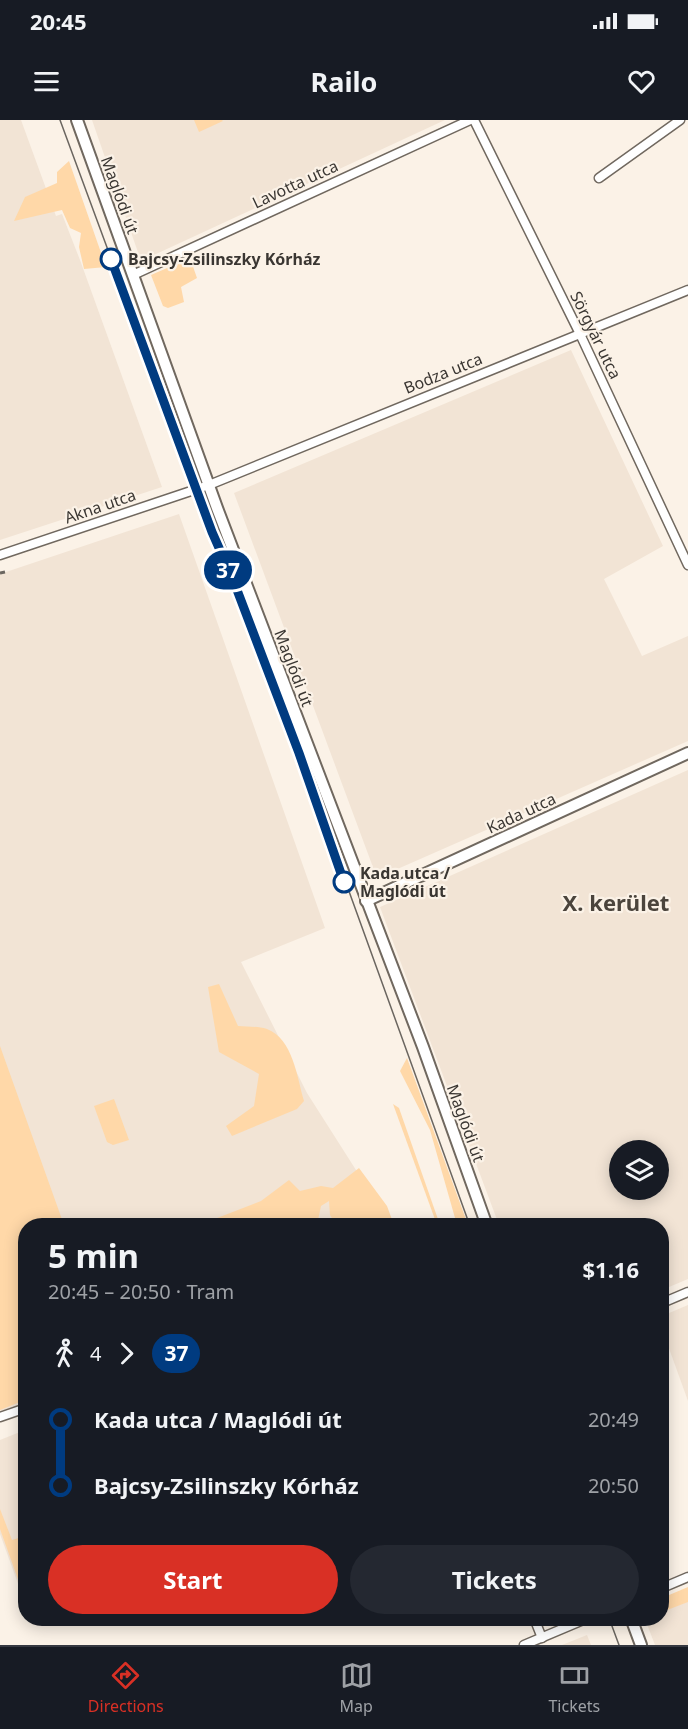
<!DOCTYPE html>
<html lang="en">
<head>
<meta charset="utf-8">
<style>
	:root { --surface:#171b24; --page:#242831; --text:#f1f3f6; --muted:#9ea1a6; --line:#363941; --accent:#d93025 }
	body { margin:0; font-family:"Noto Sans",sans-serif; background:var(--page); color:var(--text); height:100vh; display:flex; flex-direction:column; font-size:22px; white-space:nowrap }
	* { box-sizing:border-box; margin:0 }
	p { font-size:20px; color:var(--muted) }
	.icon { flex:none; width:33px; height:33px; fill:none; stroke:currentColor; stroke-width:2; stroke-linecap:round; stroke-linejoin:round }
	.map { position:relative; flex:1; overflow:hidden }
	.details { position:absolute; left:18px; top:1098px; width:651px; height:408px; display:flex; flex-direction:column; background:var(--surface); border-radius:24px; box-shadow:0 3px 15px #0003 }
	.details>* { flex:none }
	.badge { padding:0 12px; border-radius:20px; font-size:21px; line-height:39px }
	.buttons { position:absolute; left:609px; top:1020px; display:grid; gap:12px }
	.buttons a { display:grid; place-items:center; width:60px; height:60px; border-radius:50%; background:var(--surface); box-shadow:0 3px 15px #0003; font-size:30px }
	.map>.badge { position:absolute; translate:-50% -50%; box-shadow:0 0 0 3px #fff }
	.legs { display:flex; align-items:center; gap:9px; height:66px; padding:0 30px; font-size:20px }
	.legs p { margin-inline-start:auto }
	.overview { display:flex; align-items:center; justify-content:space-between; height:102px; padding:0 30px }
	h1 { font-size:33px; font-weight:700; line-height:45px }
	.primary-button { display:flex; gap:12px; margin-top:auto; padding:12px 30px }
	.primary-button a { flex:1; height:69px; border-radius:36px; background:var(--accent); color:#fff; font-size:24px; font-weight:700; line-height:69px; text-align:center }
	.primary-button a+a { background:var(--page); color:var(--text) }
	ul { padding:0 30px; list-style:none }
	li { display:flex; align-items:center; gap:21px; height:66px; font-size:22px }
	li i { display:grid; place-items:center; width:9px; height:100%; margin:0 8px; background:currentColor }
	li i::after { content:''; width:15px; height:15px; margin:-8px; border:4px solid; border-radius:50%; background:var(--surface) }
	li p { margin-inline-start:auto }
	li:first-child i { background:linear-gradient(#0000 50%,currentColor 0) }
	li:last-child i { background:linear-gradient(currentColor 50%,#0000 0) }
	.status { display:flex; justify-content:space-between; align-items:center; height:42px; padding:0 30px; background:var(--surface); direction:ltr }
	.status svg { height:16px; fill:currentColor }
	header { display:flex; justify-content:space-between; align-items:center; height:78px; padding:0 30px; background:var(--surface); font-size:27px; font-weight:700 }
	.tabs { display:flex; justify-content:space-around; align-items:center; height:84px; border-top:2px solid var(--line); background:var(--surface); font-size:16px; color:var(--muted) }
	.tabs a { display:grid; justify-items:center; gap:3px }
	.tabs .selected { color:var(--accent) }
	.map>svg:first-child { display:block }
	.built { fill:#f2e4d5; fill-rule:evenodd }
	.green { fill:#ffd8a8 }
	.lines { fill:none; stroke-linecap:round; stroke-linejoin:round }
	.minor-casing { stroke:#70685f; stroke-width:11 }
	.tertiary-casing { stroke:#70685f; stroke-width:14 }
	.minor { stroke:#fff; stroke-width:8 }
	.tertiary { stroke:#fff; stroke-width:10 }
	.tram { stroke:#6b6660; stroke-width:1.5 }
	.rail { stroke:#6b6660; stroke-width:3; stroke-dasharray:9 4.5; stroke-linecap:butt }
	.line-1-casing { stroke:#fff; stroke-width:14 }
	.line-1 { stroke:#003b80; stroke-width:9 }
	.stop-1-dot { fill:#fff; stroke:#003b80; stroke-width:3 }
	.labels { text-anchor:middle; stroke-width:4.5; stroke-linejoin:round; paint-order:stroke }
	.street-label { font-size:16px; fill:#3a3632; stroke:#fbf2e7 }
	.stop-label { font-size:16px; font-weight:bold; fill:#3a3632; stroke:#fbf2e7; text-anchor:start }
	.district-label { font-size:22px; font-weight:bold; fill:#4b443c; stroke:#fbf2e7 }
</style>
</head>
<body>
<div class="status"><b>20:45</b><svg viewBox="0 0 49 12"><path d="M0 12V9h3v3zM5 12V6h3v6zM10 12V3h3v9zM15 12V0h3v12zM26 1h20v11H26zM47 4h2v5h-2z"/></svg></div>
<header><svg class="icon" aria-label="menu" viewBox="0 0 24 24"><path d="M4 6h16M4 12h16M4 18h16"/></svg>Railo<svg class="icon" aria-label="heart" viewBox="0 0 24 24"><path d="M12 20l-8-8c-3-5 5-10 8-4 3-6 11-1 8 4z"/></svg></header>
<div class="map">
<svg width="688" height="1525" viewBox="0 0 688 1525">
	<rect width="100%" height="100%" fill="#fbf2e7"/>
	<g class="built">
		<path d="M0,0H21L56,96L62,94L80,140L162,367L0,420Z"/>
		<path d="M92,0H445L141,141Z"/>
		<path d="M571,230L663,426L604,459L642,536L688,516V621L377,758L234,373Z"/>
		<path d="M179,394L325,808L241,842L307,973L391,1105L26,1106L25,1285L0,1294V454Z"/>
		<path d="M688,650V1159L662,1170V1106L499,1105L380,787ZM620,1030H658V1070H620Z"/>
		<path d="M688,1185V1281L662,1209V1196Z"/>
		<path d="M25,1310V1483L0,1414V1320Z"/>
		<path d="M688,1475V1525H655L645,1499L662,1498V1486Z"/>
		<path d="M587,1515L591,1525H562Z"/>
	</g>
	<g class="green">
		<path d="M194,0H222L223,1L199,12Z"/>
		<path d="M69,41L106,147L84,149L79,127L81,113L70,108L62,90L14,101L25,77L57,63V52Z"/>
		<path d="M190,138L197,158L181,167L184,182L168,188L163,186L151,155Z"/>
		<path d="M219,864L238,906C247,907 258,906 267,909C293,919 297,957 304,981L297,989L232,1016L226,1006L254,986L259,954L219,932L208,867Z"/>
		<path d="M0,926L64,1105L26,1106L25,1280L0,1290Z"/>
		<path d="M407,938L468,1105H457L430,1010L400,951Z"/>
		<path d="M114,979L129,1020L113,1025L107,1022L94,986Z"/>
		<path d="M393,984L399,988L440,1105H437Z"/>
		<path d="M359,1048L387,1086L394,1105H336L330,1095L329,1081L321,1086L317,1105H199L261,1081L289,1060L300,1071L321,1066L333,1068Z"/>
		<path d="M0,1389L12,1420L25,1416V1479L0,1409Z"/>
		<path d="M688,1467V1482L662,1492V1478Z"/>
	</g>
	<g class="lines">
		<g class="minor-casing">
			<g id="minor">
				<path d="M474,0L580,214L688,445"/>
				<path d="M599,58L680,0"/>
				<path d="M133,155L470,0"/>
				<path d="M0,435L209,365L688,170"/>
				<path d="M662,1183L688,1172"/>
				<path d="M0,1297L26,1288"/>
				<path d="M662,1468L688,1457"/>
				<path d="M534,1498L542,1518"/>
				<path d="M524,1525L588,1498"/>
			</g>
		</g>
		<g class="tertiary-casing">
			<g id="tertiary">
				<path d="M77,0L217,388L423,927L487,1106"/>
				<path d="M366,781L688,633"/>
				<path d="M631,1498L641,1525"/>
			</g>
		</g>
		<use href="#minor" class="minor"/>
		<use href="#tertiary" class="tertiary"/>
		<g class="tram">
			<path d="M60,0L212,412L234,462L299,633L470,1106"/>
			<path d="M609,1498L619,1525"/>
		</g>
		<path class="rail" d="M0,453L5,452"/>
	</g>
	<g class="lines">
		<g class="line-1-casing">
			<path id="line-1" d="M111,139L212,412L234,462L299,633L344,762"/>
		</g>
		<use href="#line-1" class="line-1"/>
	</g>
	<g class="stop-1-dot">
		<circle cx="111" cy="139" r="10"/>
		<circle cx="344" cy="762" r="10"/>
	</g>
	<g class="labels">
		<g class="street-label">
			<text transform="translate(295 64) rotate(-25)" y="6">Lavotta utca</text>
			<text transform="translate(120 75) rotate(70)" y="6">Maglódi út</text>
			<text transform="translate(596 215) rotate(64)" y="6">Sörgyár utca</text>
			<text transform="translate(443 253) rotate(-22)" y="6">Bodza utca</text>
			<text transform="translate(100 386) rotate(-19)" y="6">Akna utca</text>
			<text transform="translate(294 548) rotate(69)" y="6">Maglódi út</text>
			<text transform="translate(521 693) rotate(-25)" y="6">Kada utca</text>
			<text transform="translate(466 1003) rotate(70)" y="6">Maglódi út</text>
		</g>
		<g class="stop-label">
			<text x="128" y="145">Bajcsy-Zsilinszky Kórház</text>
			<text x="360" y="759">Kada utca /<tspan x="360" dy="18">Maglódi út</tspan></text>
		</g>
		<g class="district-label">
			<text x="616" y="791">X. kerület</text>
		</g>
	</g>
</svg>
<div class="buttons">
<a><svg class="icon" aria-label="layers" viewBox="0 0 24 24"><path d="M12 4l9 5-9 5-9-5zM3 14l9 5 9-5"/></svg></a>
</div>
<b class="badge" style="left:228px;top:450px;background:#003b80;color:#fff">37</b>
<section class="details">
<div class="overview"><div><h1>5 min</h1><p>20:45 – 20:50 · Tram</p></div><b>$1.16</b></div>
<div class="legs"><svg class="icon" aria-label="walk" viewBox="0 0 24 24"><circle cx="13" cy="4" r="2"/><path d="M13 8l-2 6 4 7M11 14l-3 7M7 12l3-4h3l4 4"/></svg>4<svg class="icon" aria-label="forward" viewBox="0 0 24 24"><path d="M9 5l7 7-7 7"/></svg><b class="badge" style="background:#003b80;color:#fff">37</b></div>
<ul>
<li><i style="color:#003b80"></i><b>Kada utca / Maglódi út</b><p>20:49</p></li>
<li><i style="color:#003b80"></i><b>Bajcsy-Zsilinszky Kórház</b><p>20:50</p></li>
</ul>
<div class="primary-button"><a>Start</a><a>Tickets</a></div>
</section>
</div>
<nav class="tabs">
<a class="selected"><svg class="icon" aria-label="directions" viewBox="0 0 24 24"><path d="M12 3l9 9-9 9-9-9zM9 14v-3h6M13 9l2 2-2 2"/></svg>Directions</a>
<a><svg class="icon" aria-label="map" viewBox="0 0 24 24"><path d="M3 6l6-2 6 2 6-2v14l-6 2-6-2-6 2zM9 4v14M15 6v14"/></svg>Map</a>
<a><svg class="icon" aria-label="tickets" viewBox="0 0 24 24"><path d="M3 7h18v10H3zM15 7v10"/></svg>Tickets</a>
</nav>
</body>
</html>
